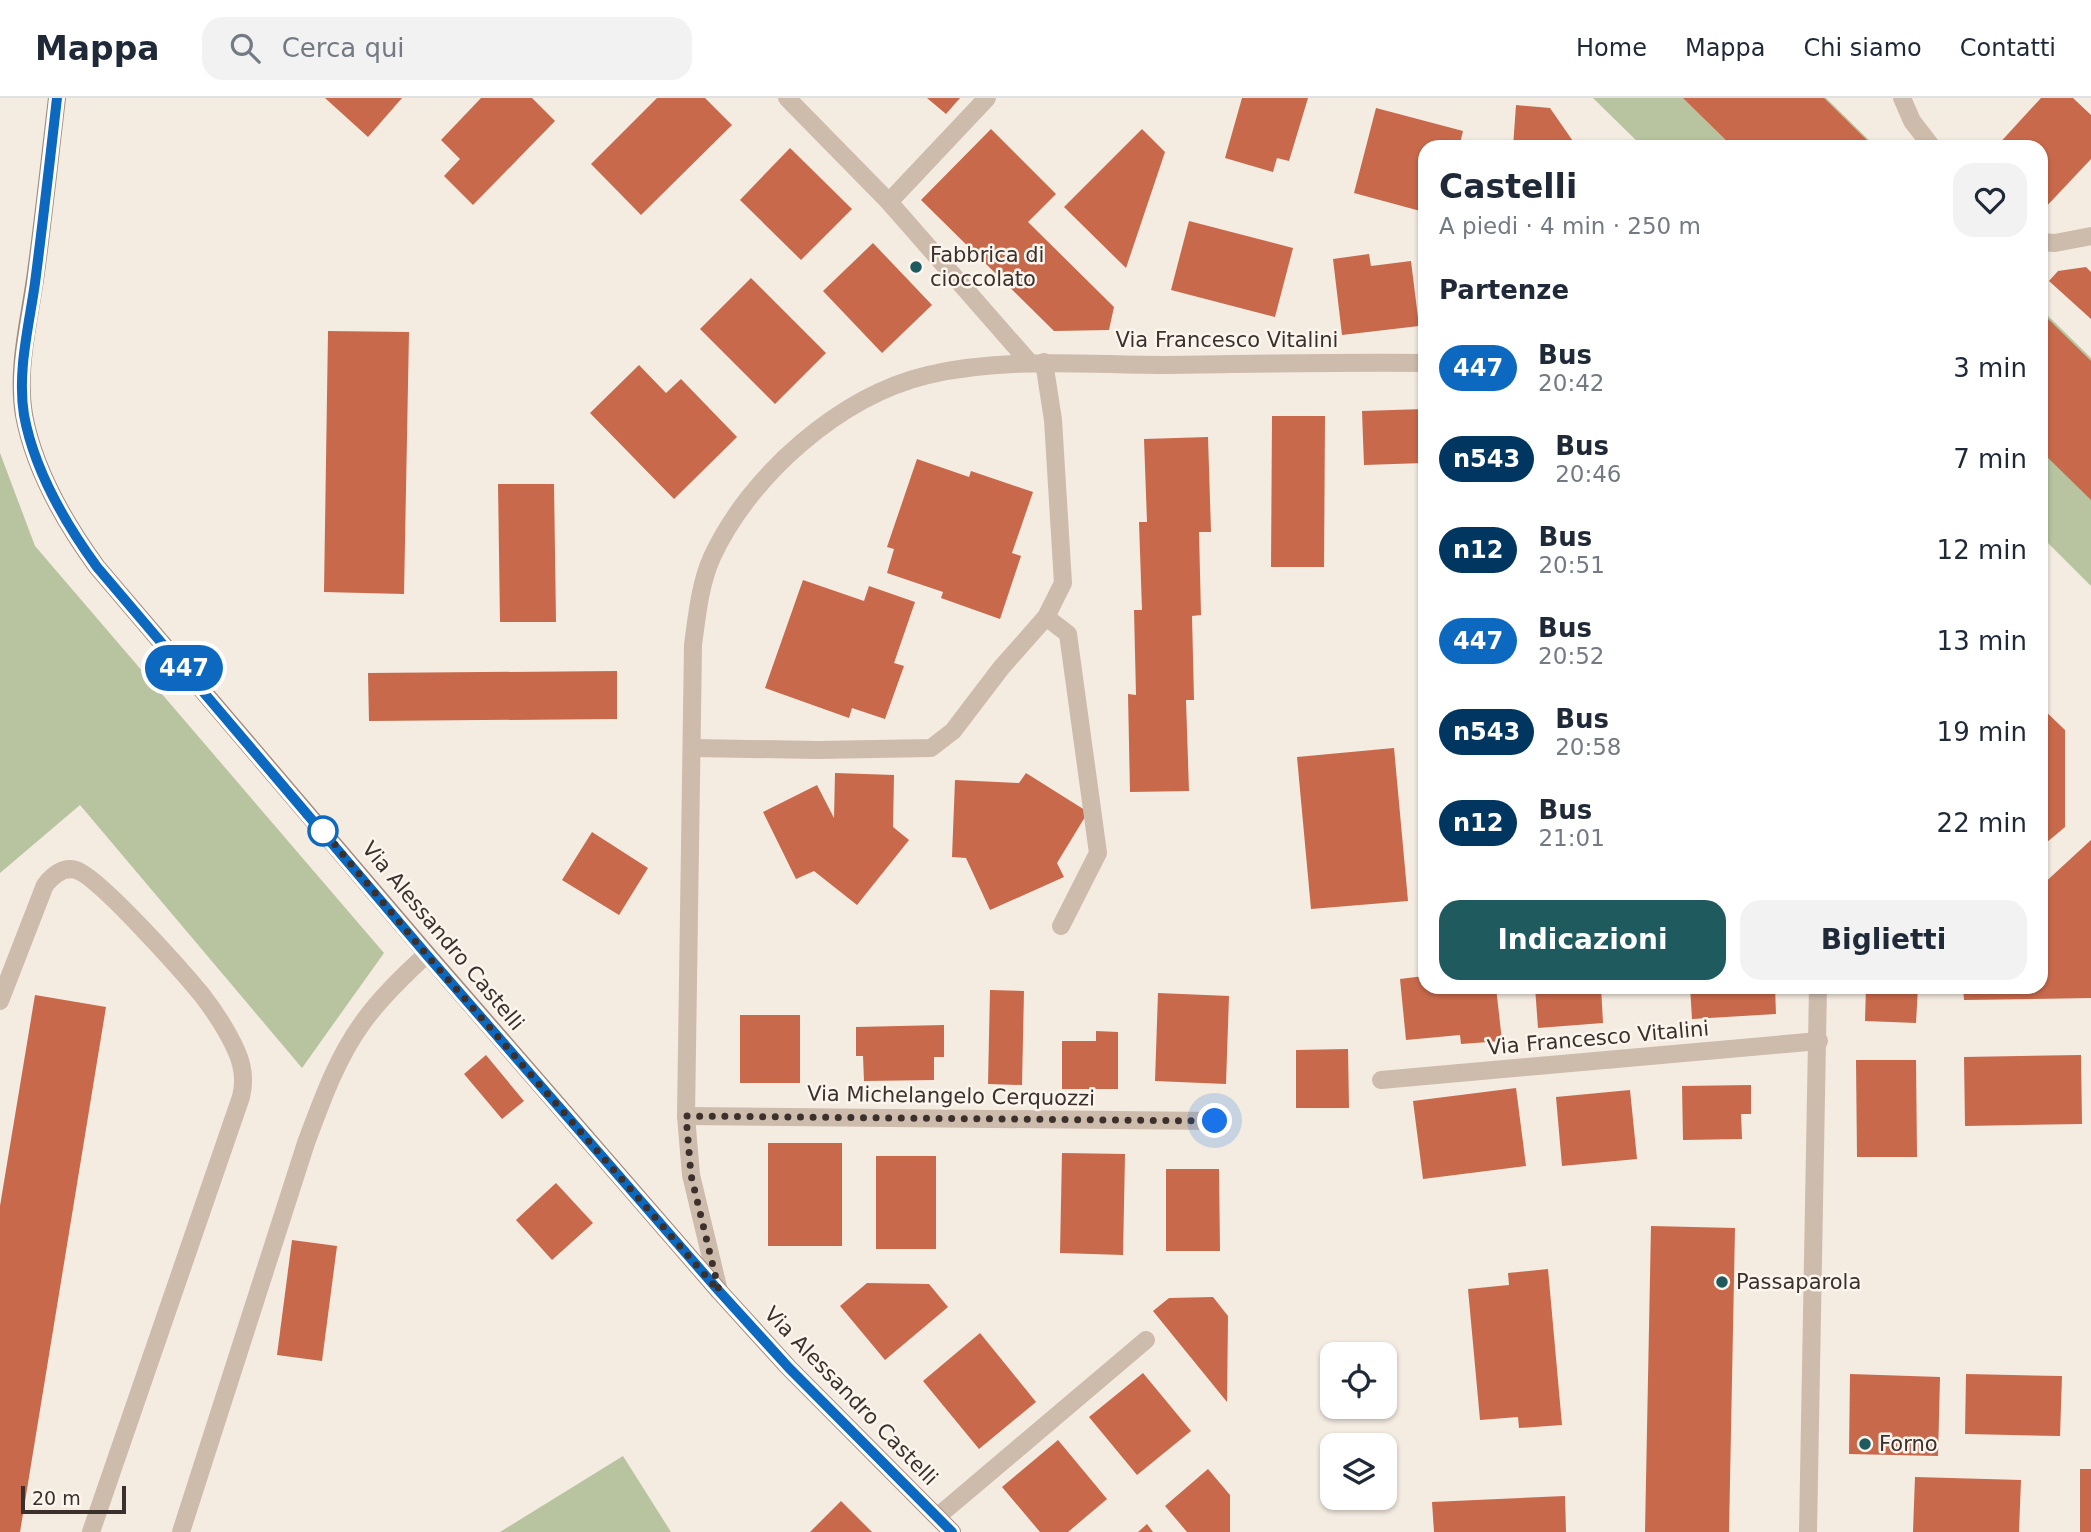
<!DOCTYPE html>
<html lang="it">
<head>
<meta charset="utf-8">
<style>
	:root { --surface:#fff; --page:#f2f2f3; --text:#1f2937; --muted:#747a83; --line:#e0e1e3; --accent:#1f5a5e }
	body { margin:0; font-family:"DejaVu Sans",sans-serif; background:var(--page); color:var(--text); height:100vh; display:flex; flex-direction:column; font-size:26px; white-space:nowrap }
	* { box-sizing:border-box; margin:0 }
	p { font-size:23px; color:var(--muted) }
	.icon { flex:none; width:38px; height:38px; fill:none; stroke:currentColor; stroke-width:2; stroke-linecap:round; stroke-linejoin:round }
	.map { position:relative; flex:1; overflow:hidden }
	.sheet { position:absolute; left:1418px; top:42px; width:630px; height:854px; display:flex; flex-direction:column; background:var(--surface); border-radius:21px; box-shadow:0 2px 5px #0004 }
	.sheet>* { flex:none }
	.badge { padding:0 14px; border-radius:23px; font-size:24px; line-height:46px }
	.buttons { position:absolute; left:1320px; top:1244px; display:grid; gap:14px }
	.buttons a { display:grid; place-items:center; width:77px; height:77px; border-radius:14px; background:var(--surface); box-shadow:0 2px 5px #0004; font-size:35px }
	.scale { position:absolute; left:21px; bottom:18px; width:105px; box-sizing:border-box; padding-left:7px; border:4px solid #3b302b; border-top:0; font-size:19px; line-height:24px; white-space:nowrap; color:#3b302b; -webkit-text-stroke:5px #fbf5ee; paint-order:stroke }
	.you { position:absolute; width:35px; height:35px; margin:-18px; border:5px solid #fff; border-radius:50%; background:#1a73e8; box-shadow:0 0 0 10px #1a73e833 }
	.map>.badge { position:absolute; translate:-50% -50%; box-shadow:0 0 0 4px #fff }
	h2 { padding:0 21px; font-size:26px; line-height:63px }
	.round { display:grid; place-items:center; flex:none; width:74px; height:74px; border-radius:21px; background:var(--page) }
	.head { display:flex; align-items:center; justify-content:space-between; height:119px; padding:0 21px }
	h1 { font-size:33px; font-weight:700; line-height:52px }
	.action { display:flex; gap:14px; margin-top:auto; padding:14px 21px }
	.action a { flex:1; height:80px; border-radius:21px; background:var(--accent); color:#fff; font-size:28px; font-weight:700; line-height:80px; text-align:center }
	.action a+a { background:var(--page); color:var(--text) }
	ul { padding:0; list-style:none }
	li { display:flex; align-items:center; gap:21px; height:91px; padding:0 21px }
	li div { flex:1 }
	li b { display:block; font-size:26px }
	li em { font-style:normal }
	li .badge { min-width:77px; font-weight:700; text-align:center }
	header { display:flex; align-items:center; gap:42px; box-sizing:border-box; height:98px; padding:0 35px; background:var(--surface); border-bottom:2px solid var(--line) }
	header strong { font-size:33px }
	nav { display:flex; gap:38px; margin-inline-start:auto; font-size:24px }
	.search { width:490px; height:63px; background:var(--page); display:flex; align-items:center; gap:18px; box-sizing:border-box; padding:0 24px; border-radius:21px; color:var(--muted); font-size:26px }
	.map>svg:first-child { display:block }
	.green { fill:#b8c4a0 }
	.building { fill:#c8694b }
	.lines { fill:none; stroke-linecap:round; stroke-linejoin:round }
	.lane { stroke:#cdbbac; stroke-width:18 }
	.street { stroke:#cdbbac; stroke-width:18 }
	.secondary { stroke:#a18a7d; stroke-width:18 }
	.line-casing { stroke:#fff; stroke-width:16 }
	.line { stroke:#0c69bf; stroke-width:10 }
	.walk { stroke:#3b302b; stroke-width:7; stroke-dasharray:0 12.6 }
	.poi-dot { fill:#1f5a5e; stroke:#fbf5ee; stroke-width:2.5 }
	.stop-dot { fill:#fff; stroke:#0c69bf; stroke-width:3.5 }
	.labels { text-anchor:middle; stroke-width:5; stroke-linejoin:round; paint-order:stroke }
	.poi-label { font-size:21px; fill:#3b302b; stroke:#fbf5ee; text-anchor:start }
	.street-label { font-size:21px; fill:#3b302b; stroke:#fbf5ee }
</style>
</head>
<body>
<header>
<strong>Mappa</strong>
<div class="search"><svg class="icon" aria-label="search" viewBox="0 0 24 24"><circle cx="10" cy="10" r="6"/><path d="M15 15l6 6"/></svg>Cerca qui</div>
<nav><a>Home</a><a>Mappa</a><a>Chi siamo</a><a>Contatti</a></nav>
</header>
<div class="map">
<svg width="2091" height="1434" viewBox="0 0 2091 1434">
	<rect width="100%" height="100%" fill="#f4ebe1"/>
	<g class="green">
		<path d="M1593,0H1826L1876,49H1643Z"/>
		<path d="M2040,210L2091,260V488L2041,438Z"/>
		<path d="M0,355L35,448L384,855L302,970L80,707L0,775Z"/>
		<path d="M623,1358L671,1434H500Z"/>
	</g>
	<g class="building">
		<path d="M325,0H402L368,39Z"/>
		<path d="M481,0H532L555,23L473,107L444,78L460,61L441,42Z"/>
		<path d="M657,0H705L732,27L641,117L591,66Z"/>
		<path d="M927,0H960L946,16Z"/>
		<path d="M1242,0H1308L1289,63L1277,60L1273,74L1225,60Z"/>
		<path d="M1683,0H1824L1874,49H1733Z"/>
		<path d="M2041,0H2073L2091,17V61L2043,112L2040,110V49H1996Z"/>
		<path d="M1516,7L1550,10L1577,49H1513Z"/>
		<path d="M1376,10L1463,33L1459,49H1424V114L1354,95Z"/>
		<path d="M991,31L1056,96L1028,124L1114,209L1109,232L1054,233L921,102Z"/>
		<path d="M1142,31L1165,54L1126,170L1064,109Z"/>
		<path d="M790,50L852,111L801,162L740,102Z"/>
		<path d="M1189,123L1293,150L1275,219L1171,192Z"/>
		<path d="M873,145L932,207L882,255L823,193Z"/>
		<path d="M1369,156L1371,168L1411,163L1419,228L1342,237L1333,161Z"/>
		<path d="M2086,169L2091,174V221L2049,183L2058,173Z"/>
		<path d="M751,180L826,255L775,306L700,231Z"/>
		<path d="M2040,213L2091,263V402L2040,352Z"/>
		<path d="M328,233L409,234L404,496L324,494Z"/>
		<path d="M639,267L666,295L681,281L737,339L674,401L590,315Z"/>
		<path d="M1424,311V365L1364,367L1362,313Z"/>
		<path d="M1272,318H1325L1324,469H1271Z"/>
		<path d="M1208,339L1211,434H1199L1201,517L1192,518L1194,602H1186L1189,693L1130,694L1128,596L1136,597L1134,512H1142L1139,424H1147L1144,341Z"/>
		<path d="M917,361L969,379L971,373L1033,394L1012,455L1021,458L1000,521L941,500L943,494L887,475L894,451L887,449Z"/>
		<path d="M498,386H554L556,524H500Z"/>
		<path d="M803,482L864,503L869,488L915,504L894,565L904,568L885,621L852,610L849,620L765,590Z"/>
		<path d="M617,573V621L369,623L368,575Z"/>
		<path d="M2040,608L2065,632V729L2040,750Z"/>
		<path d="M1394,650L1408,803L1311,811L1297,659Z"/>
		<path d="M835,675L894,677L893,729L909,742L857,807L814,773L796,781L763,714L817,687L834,720Z"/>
		<path d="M1026,675L1088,714L1057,765L1064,779L990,812L966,760L952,759L955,682L1019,685Z"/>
		<path d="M592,734L648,770L619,817L562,782Z"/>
		<path d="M2091,742V900L1964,902L1963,889H2040V789Z"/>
		<path d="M1424,878V889H1496L1502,943L1461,946L1460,937L1406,942L1400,881Z"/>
		<path d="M1535,889H1601L1603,925L1538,930Z"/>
		<path d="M1690,889H1775L1776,916L1692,921Z"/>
		<path d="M1866,889H1918L1916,925L1865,923Z"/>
		<path d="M990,892L1024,893L1022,987L988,986Z"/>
		<path d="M1158,895L1229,898L1226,986L1155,983Z"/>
		<path d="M35,897L106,909L20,1434H0V1108Z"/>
		<rect x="740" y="917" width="60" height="68"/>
		<path d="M944,927V959H934V982L864,983L863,958H856V929Z"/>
		<path d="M1096,933L1118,934V991H1062V943H1096Z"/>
		<path d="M1348,951L1349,1010H1296V952Z"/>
		<path d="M486,957L524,1003L502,1021L464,976Z"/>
		<path d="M2081,957L2082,1026L1965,1028L1964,959Z"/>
		<path d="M1856,962H1916L1917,1059H1857Z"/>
		<path d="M1751,987V1016H1741L1742,1041L1683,1042L1682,988Z"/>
		<path d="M1516,990L1526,1068L1423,1081L1413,1003Z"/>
		<path d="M1630,992L1637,1061L1562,1068L1556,999Z"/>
		<rect x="768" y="1045" width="74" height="103"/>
		<path d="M1062,1055L1125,1056L1123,1157L1060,1155Z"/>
		<rect x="876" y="1058" width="60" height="93"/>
		<path d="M1166,1071H1219L1220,1153H1166Z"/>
		<path d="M556,1085L593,1125L552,1162L516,1122Z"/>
		<path d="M1651,1128L1735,1130L1729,1434H1645Z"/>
		<path d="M292,1142L337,1148L322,1263L277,1257Z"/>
		<path d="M1548,1171L1562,1327L1519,1330L1518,1319L1480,1322L1468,1191L1509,1187L1508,1175Z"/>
		<path d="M867,1185L929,1186L948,1209L885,1262L840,1208Z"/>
		<path d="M1213,1199L1228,1218L1227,1304L1153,1213L1169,1200Z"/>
		<path d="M980,1235L1036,1304L979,1351L923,1283Z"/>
		<path d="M1143,1275L1191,1333L1137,1377L1089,1319Z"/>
		<path d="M1850,1276L1940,1279L1938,1358L1849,1356Z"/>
		<path d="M1966,1276L2062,1278L2060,1338L1965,1336Z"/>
		<path d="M1058,1342L1107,1401L1068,1434H1040L1002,1389Z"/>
		<path d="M1208,1371L1230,1397V1434H1187L1165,1408Z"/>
		<rect x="2080" y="1371" width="11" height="63"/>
		<path d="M1915,1379L2021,1382L2019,1434H1913Z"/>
		<path d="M1565,1398L1566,1434H1434L1432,1404Z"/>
		<path d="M841,1403L872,1434H810Z"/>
		<path d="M1147,1426L1153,1434H1138Z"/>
	</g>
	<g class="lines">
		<path class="lane" d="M0,903L45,787C53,777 63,768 76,772C99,779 183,874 202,897C215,914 227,932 236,952C243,967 245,983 241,999L91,1434"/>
		<g class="street">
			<path d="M787,0L889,104L1030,265"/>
			<path d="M1902,0L1912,23L1932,49"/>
			<path d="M889,104L987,0"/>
			<path d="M2040,144L2055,145L2091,138"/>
			<path d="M1046,519L1068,536L1098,755L1061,828"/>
			<path d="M693,650L818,652L931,650L953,633L1001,570L1046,519L1063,485L1053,322L1044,264"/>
			<path d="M1381,982L1819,943"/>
			<path d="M686,1018L1215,1023"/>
			<path d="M719,1193L691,1077L686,1018L693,547C697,517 700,486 712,459C750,377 840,298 928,277C1006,259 1086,267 1165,267C1252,266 1338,264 1424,265"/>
			<path d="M937,1419L1146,1242"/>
			<path d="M181,1434L306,1045C321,1005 336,962 361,927C379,901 403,878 427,856"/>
			<path d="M1808,1434L1818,889"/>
		</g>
		<path class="secondary" d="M57,0C50,58 44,116 36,174C30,220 16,270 24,317C34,371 65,425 97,469L427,856L719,1193L789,1270L952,1434"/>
	</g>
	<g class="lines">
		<g class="line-casing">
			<path id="line" d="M57,0C50,62 43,123 35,185C29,228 17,273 24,317C34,371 65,425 97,469L426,856L719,1193L789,1270L952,1434"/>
		</g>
		<use href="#line" class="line"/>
		<path class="walk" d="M323,733L321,730L426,856L719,1193L691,1077L686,1018L1215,1023"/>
	</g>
	<g class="poi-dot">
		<circle cx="916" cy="169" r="7"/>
		<circle cx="1722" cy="1184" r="7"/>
		<circle cx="1865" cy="1346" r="7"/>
	</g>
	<circle class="stop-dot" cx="323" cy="733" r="14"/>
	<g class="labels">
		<g class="poi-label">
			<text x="930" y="164">Fabbrica di<tspan x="930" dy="24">cioccolato</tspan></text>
			<text x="1736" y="1191">Passaparola</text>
			<text x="1879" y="1353">Forno</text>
		</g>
		<g class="street-label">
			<text x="1227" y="249">Via Francesco Vitalini</text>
			<text transform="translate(443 838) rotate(50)" y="7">Via Alessandro Castelli</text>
			<text transform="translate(1598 940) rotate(-5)" y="7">Via Francesco Vitalini</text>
			<text transform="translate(951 998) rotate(1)" y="7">Via Michelangelo Cerquozzi</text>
			<text transform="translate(851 1298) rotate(46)" y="7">Via Alessandro Castelli</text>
		</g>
	</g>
</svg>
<div class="buttons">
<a><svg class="icon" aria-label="locate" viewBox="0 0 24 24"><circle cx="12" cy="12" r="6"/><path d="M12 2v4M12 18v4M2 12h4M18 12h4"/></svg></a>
<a><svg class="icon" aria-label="layers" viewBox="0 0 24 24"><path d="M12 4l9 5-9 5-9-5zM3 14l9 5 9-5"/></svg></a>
</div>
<div class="scale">20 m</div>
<div class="you" style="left:1215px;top:1023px"></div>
<b class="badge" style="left:184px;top:570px;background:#0c69bf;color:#fff">447</b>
<section class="sheet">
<div class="head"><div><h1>Castelli</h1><p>A piedi · 4 min · 250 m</p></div><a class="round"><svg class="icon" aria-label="heart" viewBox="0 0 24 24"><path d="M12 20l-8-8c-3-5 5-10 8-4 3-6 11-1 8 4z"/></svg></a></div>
<h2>Partenze</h2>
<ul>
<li><span class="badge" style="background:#0c69bf;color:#fff">447</span><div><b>Bus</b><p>20:42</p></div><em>3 min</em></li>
<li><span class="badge" style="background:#00365f;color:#fff">n543</span><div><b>Bus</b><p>20:46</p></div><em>7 min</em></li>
<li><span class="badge" style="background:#00365f;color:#fff">n12</span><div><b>Bus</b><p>20:51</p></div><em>12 min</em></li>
<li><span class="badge" style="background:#0c69bf;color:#fff">447</span><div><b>Bus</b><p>20:52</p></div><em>13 min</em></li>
<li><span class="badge" style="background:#00365f;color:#fff">n543</span><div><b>Bus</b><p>20:58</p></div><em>19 min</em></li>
<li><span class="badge" style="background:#00365f;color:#fff">n12</span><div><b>Bus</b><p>21:01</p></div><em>22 min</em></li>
</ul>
<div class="action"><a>Indicazioni</a><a>Biglietti</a></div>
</section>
</div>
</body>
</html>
